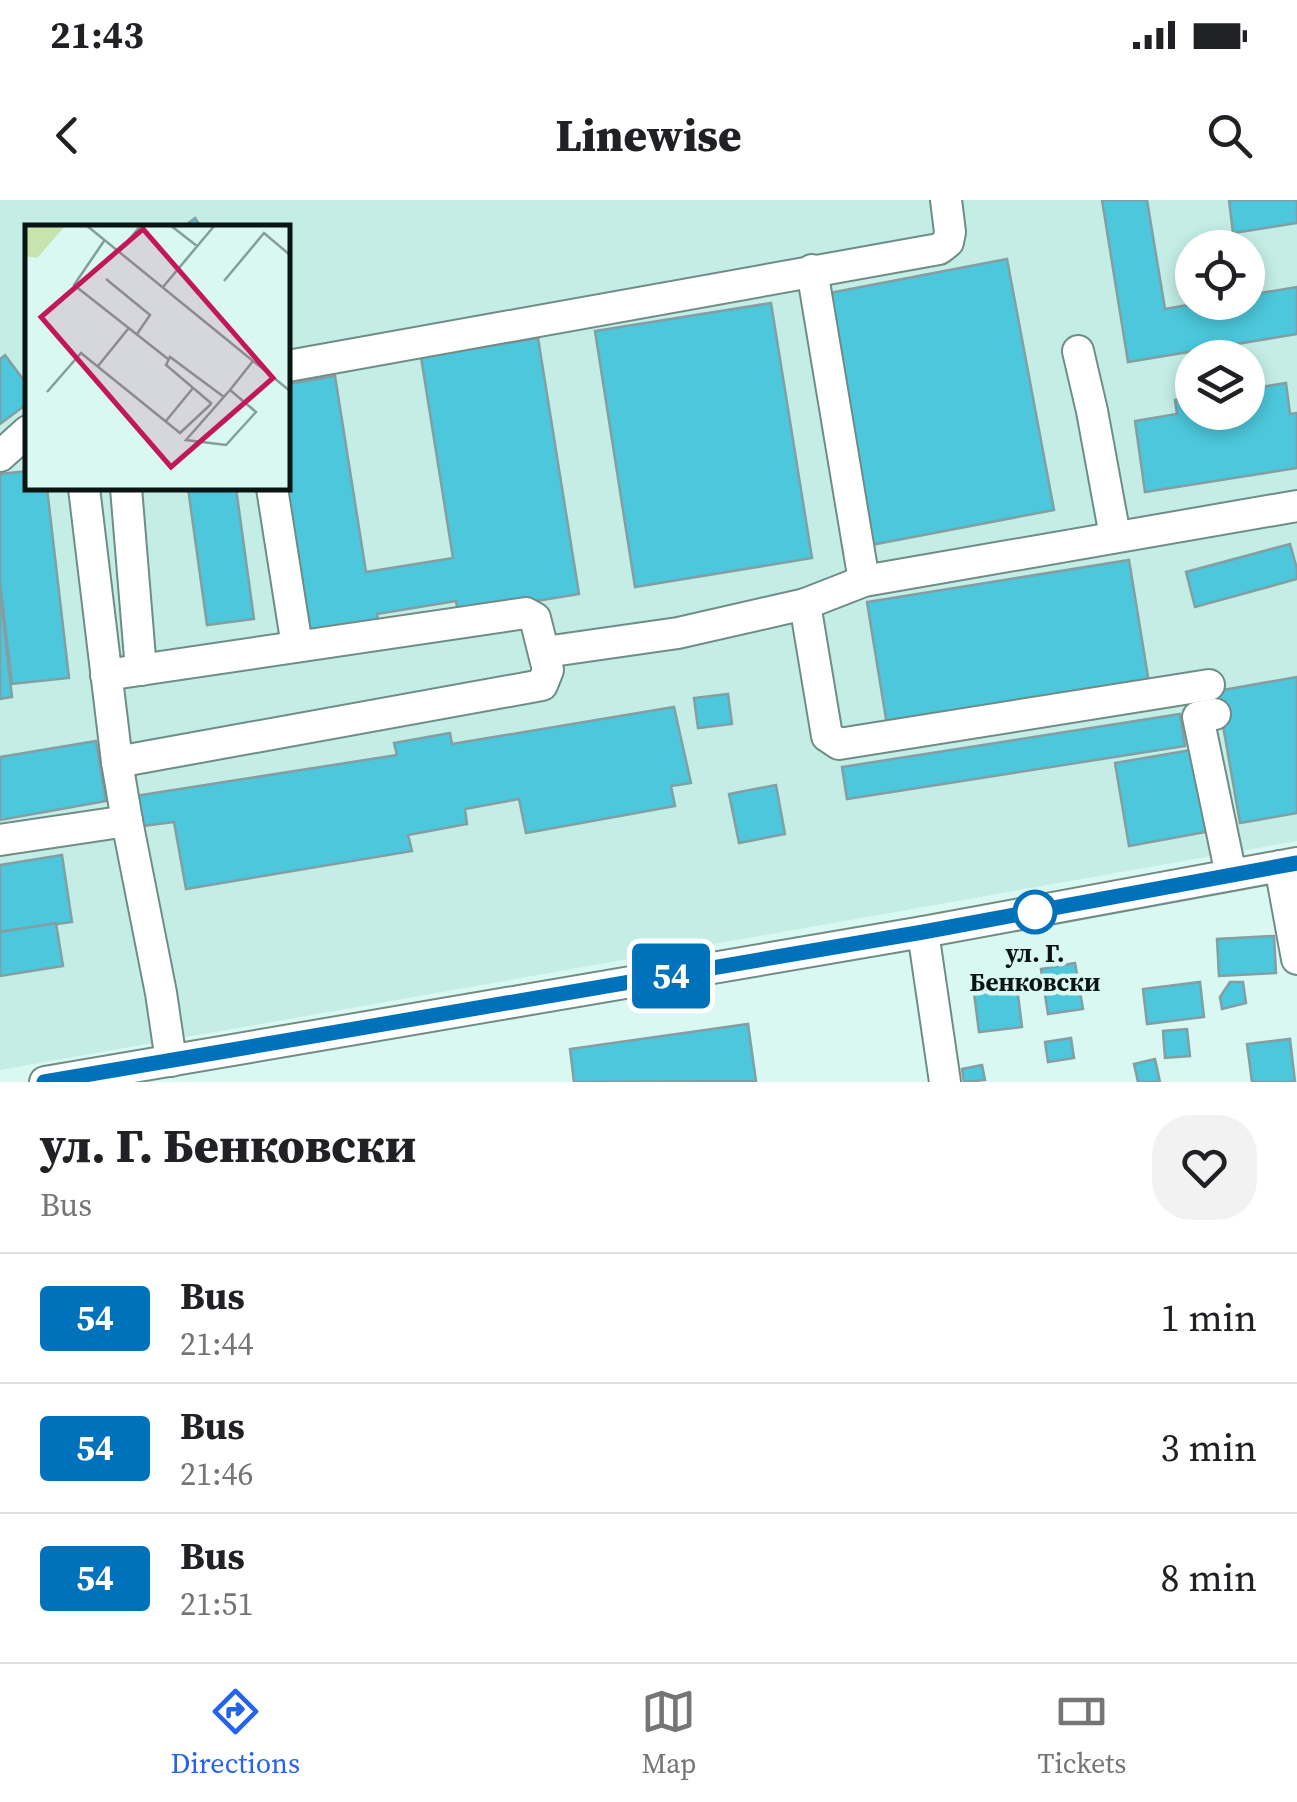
<!DOCTYPE html>
<html lang="en">
<head>
<meta charset="utf-8">
<style>
	:root { --surface:#fff; --page:#f2f2f2; --text:#202124; --muted:#757577; --line:#e0e0e0; --accent:#2563eb }
	body { margin:0; font-family:"Source Serif 4",serif; background:var(--page); color:var(--text); height:100vh; display:flex; flex-direction:column; font-size:38px; white-space:nowrap }
	* { box-sizing:border-box; margin:0 }
	p { font-size:32px; color:var(--muted) }
	.icon { flex:none; width:55px; height:55px; fill:none; stroke:currentColor; stroke-width:2; stroke-linecap:round; stroke-linejoin:round }
	.map { position:relative; height:882px; overflow:hidden }
	.details { display:flex; flex-direction:column; background:var(--surface); flex:1 }
	.details>* { flex:none }
	.badge { padding:0 20px; border-radius:8px; font-size:35px; line-height:65px }
	.tools { position:absolute; left:1175px; top:30px; display:grid; gap:20px }
	.tools a { display:grid; place-items:center; width:90px; height:90px; border-radius:50%; background:var(--surface); box-shadow:0 5px 15px #0003; font-size:50px }
	.map>.badge { position:absolute; translate:-50% -50%; box-shadow:0 0 0 5px #fff }
	.round { display:grid; place-items:center; flex:none; width:105px; height:105px; border-radius:40px; background:var(--page) }
	.overview { display:flex; align-items:center; justify-content:space-between; height:170px; padding:0 40px }
	h1 { font-size:48px; font-weight:800; line-height:75px }
	ul { padding:0; list-style:none }
	li { display:flex; align-items:center; gap:30px; height:130px; padding:0 40px; border-top:2px solid var(--line) }
	li div { flex:1 }
	li b { display:block; font-size:38px }
	li em { font-style:normal }
	li .badge { min-width:110px; font-weight:700; text-align:center }
	.status { display:flex; justify-content:space-between; align-items:center; height:70px; padding:0 50px; background:var(--surface); direction:ltr }
	.status svg { height:28px; fill:currentColor }
	header { display:flex; justify-content:space-between; align-items:center; height:130px; padding:0 40px; background:var(--surface); font-size:45px; font-weight:800 }
	.tab-bar { display:flex; justify-content:space-around; align-items:center; height:140px; border-top:2px solid var(--line); background:var(--surface); font-size:28px; color:var(--muted) }
	.tab-bar a { display:grid; justify-items:center; gap:5px }
	.tab-bar .selected { color:var(--accent) }
	.map>svg:first-child { display:block }
	.built { fill:#c4ede6; fill-rule:evenodd }
	.building { fill:#4cc7db; stroke:#829fa4; stroke-width:2.5 }
	.lines { fill:none; stroke-linecap:round; stroke-linejoin:round }
	.minor-casing { stroke:#6f8c87; stroke-width:34 }
	.minor { stroke:#fff; stroke-width:30 }
	.line-casing { stroke:#fff; stroke-width:22 }
	.line { stroke:#0072bc; stroke-width:15 }
	.stop-dot { fill:#fff; stroke:#0072bc; stroke-width:5 }
	.labels { text-anchor:middle; stroke-width:9; stroke-linejoin:round; paint-order:stroke }
	.stop-label { font-size:25px; font-weight:bold; fill:#091413; stroke:#d9f8f2 }
	.inset-road { fill:none; stroke:#869d99; stroke-width:2.5 }
	.view { fill:#c2185b; fill-opacity:0.15; stroke:#c2185b; stroke-width:5 }
	.inset-edge { fill:none; stroke:#091413; stroke-width:5 }
</style>
</head>
<body>
<div class="status"><b>21:43</b><svg viewBox="0 0 49 12"><path d="M0 12V9h3v3zM5 12V6h3v6zM10 12V3h3v9zM15 12V0h3v12zM26 1h20v11H26zM47 4h2v5h-2z"/></svg></div>
<header><svg class="icon" aria-label="back" viewBox="0 0 24 24"><path d="M15 5l-7 7 7 7"/></svg>Linewise<svg class="icon" aria-label="search" viewBox="0 0 24 24"><circle cx="10" cy="10" r="6"/><path d="M15 15l6 6"/></svg></header>
<div class="map">
<svg width="1297" height="882" viewBox="0 0 1297 882">
	<rect width="100%" height="100%" fill="#d9f8f2"/>
	<path class="built" d="M0,0H1297V641L0,870ZM28,28H288V288H28ZM1192,48H1248V102H1192ZM1192,158H1248V212H1192Z"/>
	<g class="building">
		<path d="M1102,0H1147L1165,109L1205,102H1248V95L1297,87V134L1128,162Z"/>
		<path d="M1229,0H1297V23L1233,33Z"/>
		<path d="M195,18L202,28H182Z"/>
		<path d="M1007,59L1054,310L866,346L819,95Z"/>
		<path d="M771,103L812,358L635,387L595,131Z"/>
		<path d="M538,138L579,394L458,414L456,401L377,414L379,425L287,440L263,288H288V184L335,176L366,372L453,358L421,157Z"/>
		<path d="M5,155L28,186V203L0,224V159Z"/>
		<path d="M1286,183L1290,214L1297,213V268L1145,292L1135,221L1177,214L1175,200L1192,197V212H1248V189Z"/>
		<path d="M28,271V288H47L69,478L12,484L0,383V274Z"/>
		<path d="M188,288H236L254,419L207,425Z"/>
		<path d="M1290,344L1297,369V379L1195,407L1186,372Z"/>
		<path d="M1129,360L1149,483L887,525L867,402Z"/>
		<path d="M0,391L12,497L0,499Z"/>
		<path d="M1297,477V613L1240,623L1217,491Z"/>
		<path d="M728,494L732,524L698,528L694,498Z"/>
		<path d="M674,507L691,583L671,586L675,606L526,633L519,599L465,609L467,624L408,635L412,651L186,689L174,622L142,626L135,596L397,555L394,543L450,533L452,544Z"/>
		<path d="M1180,514L1185,546L847,599L842,567Z"/>
		<path d="M96,541L106,601L0,620V557Z"/>
		<path d="M1197,549L1211,631L1129,646L1115,563Z"/>
		<path d="M776,585L785,634L739,643L729,594Z"/>
		<path d="M62,655L72,722L0,732V665Z"/>
		<path d="M56,723L63,766L0,776V732Z"/>
		<path d="M1274,736L1276,773L1219,776L1217,739Z"/>
		<path d="M1075,763L1083,809L1048,814L1041,769Z"/>
		<path d="M1200,782L1204,817L1147,824L1143,789Z"/>
		<path d="M1230,782H1243L1246,803L1222,809L1220,797Z"/>
		<path d="M1017,787L1022,827L979,832L974,793Z"/>
		<path d="M748,824L756,881L574,882L570,849Z"/>
		<path d="M1187,829L1190,856L1165,858L1163,831Z"/>
		<path d="M1071,838L1074,858L1048,862L1045,842Z"/>
		<path d="M1290,839L1295,882H1252L1247,844Z"/>
		<path d="M1155,859L1160,882H1138L1134,864Z"/>
		<path d="M982,865L985,880L964,882L962,869Z"/>
	</g>
	<g class="lines">
		<g class="minor-casing">
			<g id="minor">
				<path d="M812,70L864,381"/>
				<path d="M1078,151L1092,211L1115,336"/>
				<path d="M288,166L939,49L948,42L950,32L946,0"/>
				<path d="M0,256L28,231"/>
				<path d="M126,288L141,470"/>
				<path d="M272,288L297,446"/>
				<path d="M805,404L827,536L839,544L1209,485"/>
				<path d="M545,452L678,433L805,404L864,381L1297,306"/>
				<path d="M106,475L526,413L535,418L548,470L542,485L117,562"/>
				<path d="M1215,514L1198,517L1231,675"/>
				<path d="M127,621L161,793L171,861"/>
				<path d="M0,640L127,621L117,562L84,288"/>
				<path d="M1280,666L1297,759"/>
				<path d="M923,732L945,882"/>
				<path d="M45,882L923,732L1297,663"/>
			</g>
		</g>
		<use href="#minor" class="minor"/>
	</g>
	<g class="lines">
		<g class="line-casing">
			<path id="line" d="M44,882L923,732L1297,663"/>
		</g>
		<use href="#line" class="line"/>
	</g>
	<circle class="stop-dot" cx="1035" cy="712" r="20"/>
	<g class="labels">
		<g class="stop-label">
			<text x="1035" y="762">ул. Г.<tspan x="1035" dy="29">Бенковски</tspan></text>
		</g>
	</g>
	<g transform="translate(25 25)">
		<rect width="265" height="265" fill="#d9f8f2"/>
		<path d="M0,0H41L12,33L0,31Z" fill="#c7e4af"/>
		<path class="inset-road" d="M61,0L265,166M145,0L172,21M79,16L49,60L143,134M94,27L116,0M81,54L125,90L112,109M199,56L239,8L265,30M138,62L190,0M73,141L103,104M205,165L231,187L201,220L161,215ZM205,165L228,136M22,167L56,128L155,208L186,179M187,179L141,140L145,132L199,172M141,196L168,163"/>
		<path class="view" d="M118,4L248,153L146,242L16,92Z"/>
		<rect width="265" height="265" class="inset-edge"/>
	</g>
</svg>
<div class="tools">
<a><svg class="icon" aria-label="locate" viewBox="0 0 24 24"><circle cx="12" cy="12" r="6"/><path d="M12 2v4M12 18v4M2 12h4M18 12h4"/></svg></a>
<a><svg class="icon" aria-label="layers" viewBox="0 0 24 24"><path d="M12 4l9 5-9 5-9-5zM3 14l9 5 9-5"/></svg></a>
</div>
<b class="badge" style="left:671px;top:776px;background:#0072bc;color:#fff">54</b>
</div>
<section class="details">
<div class="overview"><div><h1>ул. Г. Бенковски</h1><p>Bus</p></div><a class="round"><svg class="icon" aria-label="heart" viewBox="0 0 24 24"><path d="M12 20l-8-8c-3-5 5-10 8-4 3-6 11-1 8 4z"/></svg></a></div>
<ul>
<li><span class="badge" style="background:#0072bc;color:#fff">54</span><div><b>Bus</b><p>21:44</p></div><em>1 min</em></li>
<li><span class="badge" style="background:#0072bc;color:#fff">54</span><div><b>Bus</b><p>21:46</p></div><em>3 min</em></li>
<li><span class="badge" style="background:#0072bc;color:#fff">54</span><div><b>Bus</b><p>21:51</p></div><em>8 min</em></li>
</ul>
</section>
<nav class="tab-bar">
<a class="selected"><svg class="icon" aria-label="directions" viewBox="0 0 24 24"><path d="M12 3l9 9-9 9-9-9zM9 14v-3h6M13 9l2 2-2 2"/></svg>Directions</a>
<a><svg class="icon" aria-label="map" viewBox="0 0 24 24"><path d="M3 6l6-2 6 2 6-2v14l-6 2-6-2-6 2zM9 4v14M15 6v14"/></svg>Map</a>
<a><svg class="icon" aria-label="tickets" viewBox="0 0 24 24"><path d="M3 7h18v10H3zM15 7v10"/></svg>Tickets</a>
</nav>
</body>
</html>
